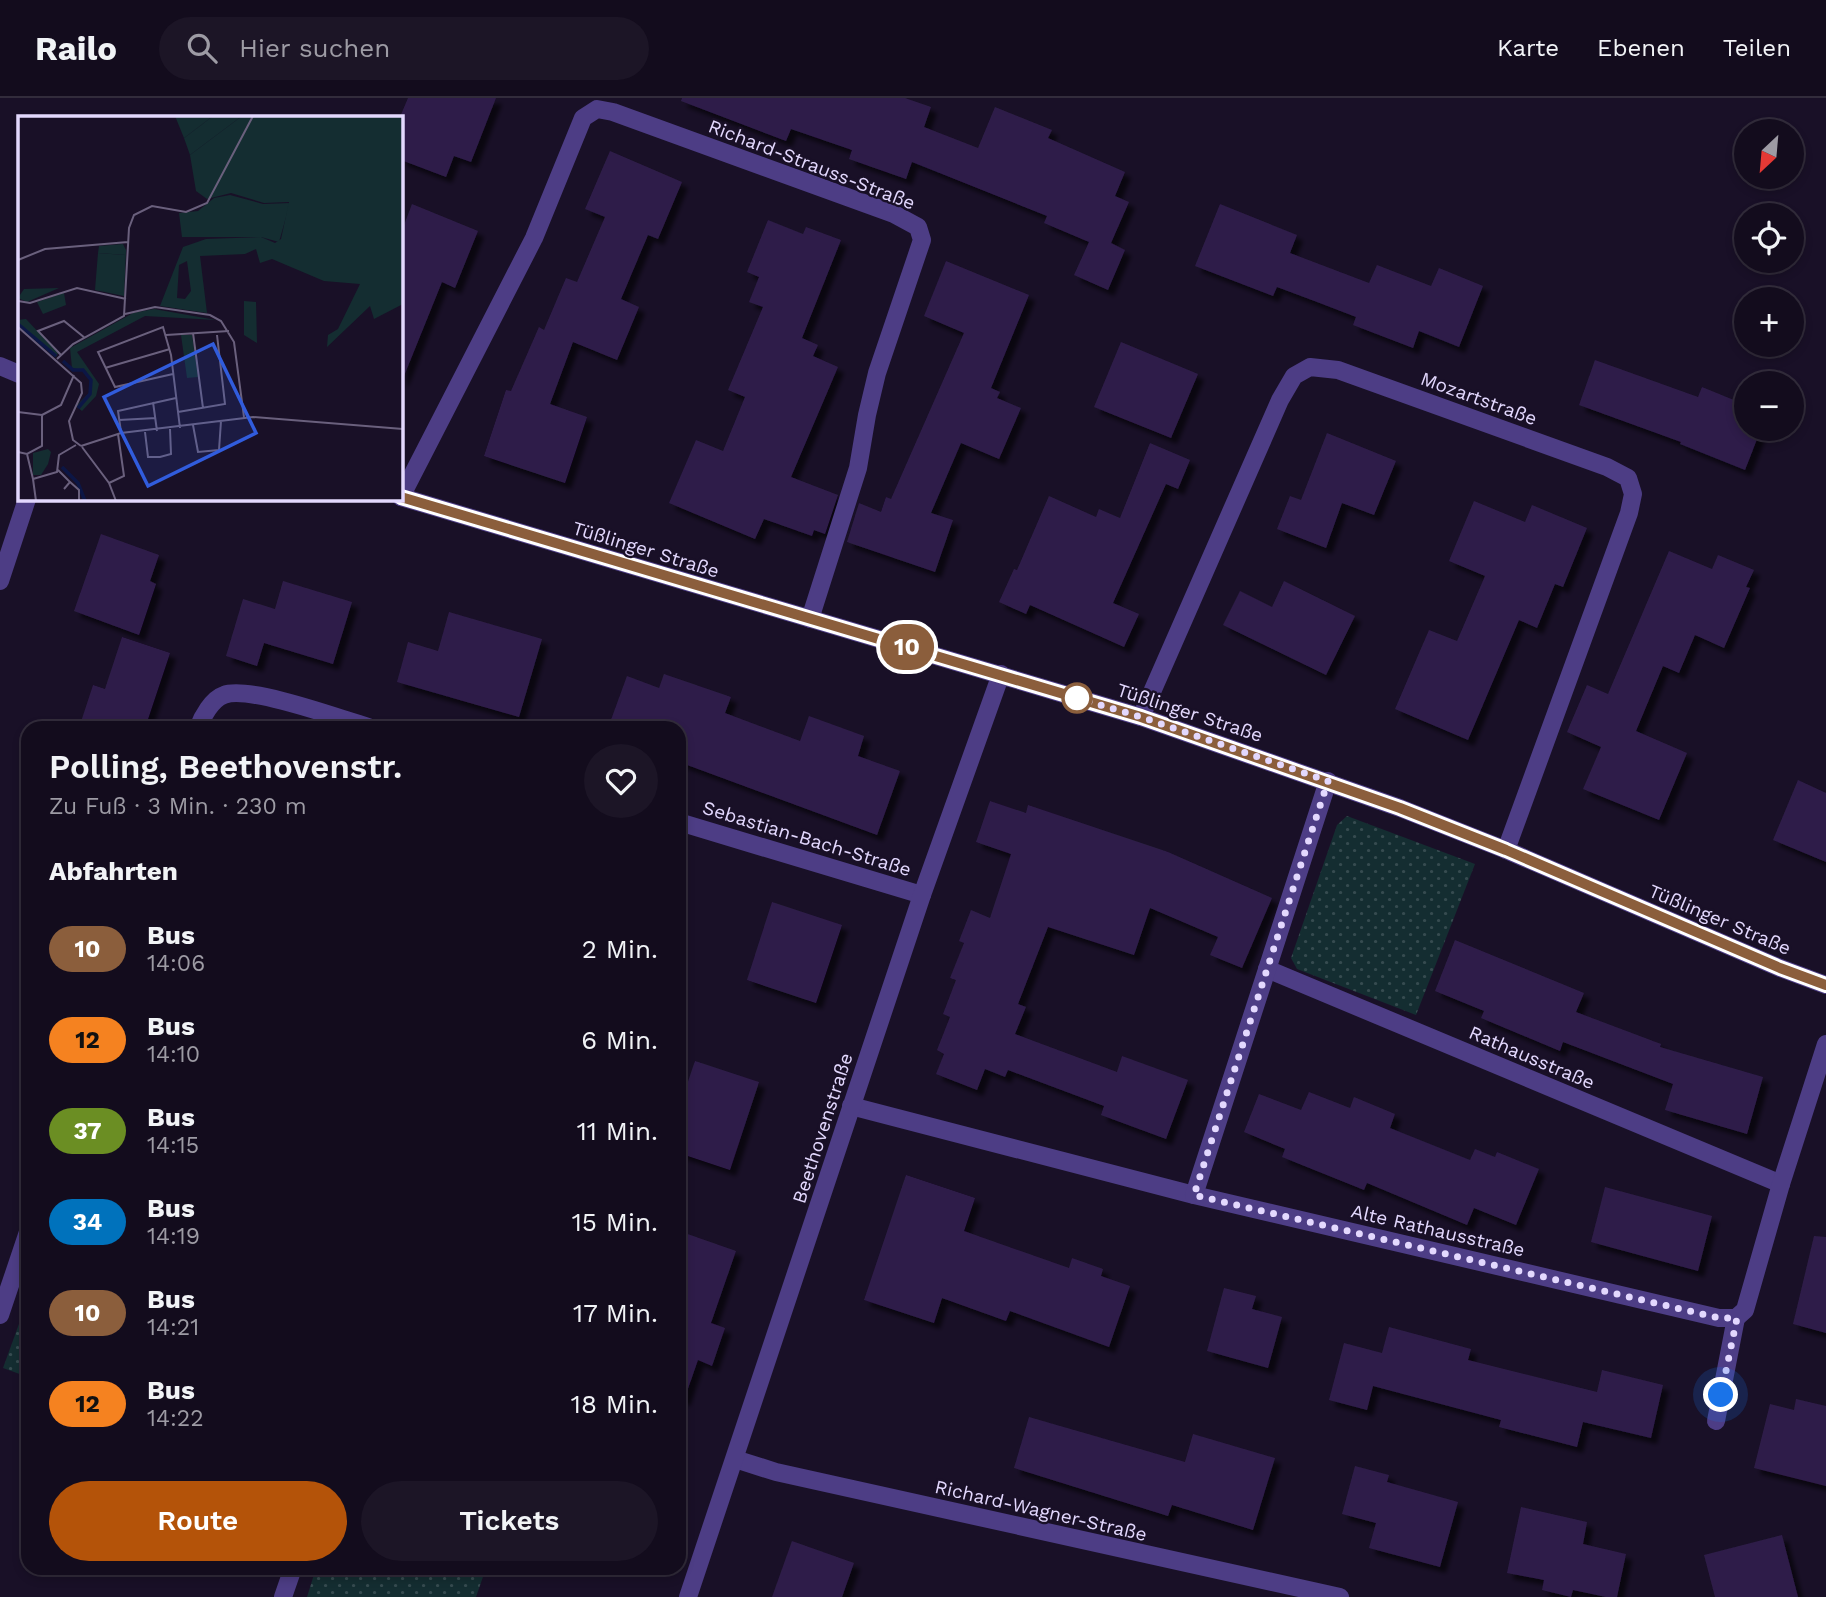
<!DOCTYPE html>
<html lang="de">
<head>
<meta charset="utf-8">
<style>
	:root { --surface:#130c1d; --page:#1c1526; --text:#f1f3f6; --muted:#9d9ba4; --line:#322c3b; --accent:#b45309 }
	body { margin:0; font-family:"Work Sans",sans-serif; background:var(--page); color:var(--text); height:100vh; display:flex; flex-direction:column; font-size:26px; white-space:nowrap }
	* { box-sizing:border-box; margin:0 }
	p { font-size:23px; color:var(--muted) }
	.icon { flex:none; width:38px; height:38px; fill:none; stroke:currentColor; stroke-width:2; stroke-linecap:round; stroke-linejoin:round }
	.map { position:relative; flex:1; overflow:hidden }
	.side { position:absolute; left:21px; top:623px; width:665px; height:854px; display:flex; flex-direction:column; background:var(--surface); border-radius:21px; box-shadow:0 4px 10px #0003,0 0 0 2px var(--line) }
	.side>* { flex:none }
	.badge { padding:0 14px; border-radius:23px; font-size:24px; line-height:46px }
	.needle { width:46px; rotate:206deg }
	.tools { position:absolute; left:1734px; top:21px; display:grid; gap:14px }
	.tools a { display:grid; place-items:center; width:70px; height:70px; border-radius:50%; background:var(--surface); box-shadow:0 4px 10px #0003,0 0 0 2px var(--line); font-size:35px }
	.you { position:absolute; width:35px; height:35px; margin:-18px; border:5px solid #fff; border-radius:50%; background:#1a73e8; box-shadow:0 0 0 10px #1a73e833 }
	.map>.badge { position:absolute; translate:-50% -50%; box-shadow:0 0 0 4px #fff }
	h2 { padding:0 28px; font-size:26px; line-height:63px }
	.round { display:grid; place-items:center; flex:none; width:74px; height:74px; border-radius:37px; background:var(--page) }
	.overview { display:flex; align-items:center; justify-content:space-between; height:119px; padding:0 28px }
	h1 { font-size:33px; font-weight:600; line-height:52px }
	.button { display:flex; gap:14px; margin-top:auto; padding:14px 28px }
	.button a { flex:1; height:80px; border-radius:42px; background:var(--accent); color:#fff; font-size:28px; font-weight:600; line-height:80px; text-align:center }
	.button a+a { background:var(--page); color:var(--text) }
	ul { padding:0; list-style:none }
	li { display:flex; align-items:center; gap:21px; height:91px; padding:0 28px }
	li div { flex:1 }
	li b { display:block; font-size:26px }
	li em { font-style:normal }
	li .badge { min-width:77px; font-weight:700; text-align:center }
	header { display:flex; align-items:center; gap:42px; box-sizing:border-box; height:98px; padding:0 35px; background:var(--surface); border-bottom:2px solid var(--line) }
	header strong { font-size:33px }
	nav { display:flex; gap:38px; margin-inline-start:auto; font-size:24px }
	.search { width:490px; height:63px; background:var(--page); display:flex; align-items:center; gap:18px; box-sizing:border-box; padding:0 24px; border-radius:38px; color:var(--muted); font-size:26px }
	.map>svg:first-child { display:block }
	.grass { fill:url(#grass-dots) }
	.building { fill:#2e1d48; filter:url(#shadow) }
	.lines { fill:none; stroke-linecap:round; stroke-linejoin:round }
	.service { stroke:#4d3d85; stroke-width:18 }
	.minor { stroke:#4d3d85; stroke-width:18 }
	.tertiary { stroke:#4d3d85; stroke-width:18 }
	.line-casing { stroke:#fff; stroke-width:16 }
	.line { stroke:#8b5e3c; stroke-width:10 }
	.walk { stroke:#e3d8fe; stroke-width:7; stroke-dasharray:0 12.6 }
	.stop-dot { fill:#fff; stroke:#8b5e3c; stroke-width:3.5 }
	.labels { text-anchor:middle; stroke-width:5; stroke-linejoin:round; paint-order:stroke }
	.street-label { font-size:19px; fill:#e3d8fe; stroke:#191027 }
	.inset-river { fill:none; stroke:#0c1645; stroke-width:3.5 }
	.inset-road { fill:none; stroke:#6a607d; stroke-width:2 }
	.view { fill:#315cdc; fill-opacity:0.15; stroke:#315cdc; stroke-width:3.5 }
	.inset-edge { fill:none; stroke:#e3d8fe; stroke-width:3.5 }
</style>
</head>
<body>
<header>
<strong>Railo</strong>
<div class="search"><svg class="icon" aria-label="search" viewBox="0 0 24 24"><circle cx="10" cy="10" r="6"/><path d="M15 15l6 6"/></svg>Hier suchen</div>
<nav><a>Karte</a><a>Ebenen</a><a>Teilen</a></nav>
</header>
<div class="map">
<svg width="1826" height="1499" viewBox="0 0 1826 1499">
	<defs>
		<pattern id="grass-dots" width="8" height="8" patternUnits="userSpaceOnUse" patternTransform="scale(1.75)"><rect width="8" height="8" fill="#142d31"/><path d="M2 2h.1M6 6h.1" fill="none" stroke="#364b50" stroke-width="1.8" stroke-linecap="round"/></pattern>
		<filter id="shadow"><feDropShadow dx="6" dy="6" stdDeviation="2" flood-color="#0009"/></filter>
	</defs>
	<rect width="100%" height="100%" fill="#191027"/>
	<g class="grass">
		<path d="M1347,718L1475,766L1416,917L1297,871L1291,860L1337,727Z"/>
		<path d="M28,1201V1279L3,1270Z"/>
		<path d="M316,1470H486L476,1499H307Z"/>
	</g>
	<g class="building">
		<path d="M408,0H496L471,64L454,58L446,79L401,62L400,19Z"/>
		<path d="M682,0H905L931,9L924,29L978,50L995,9L1052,32L1048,40L1125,74L1115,98L1129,104L1111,145L1125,152L1108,192L1074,177L1089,144L1044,125L1047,118L912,64L906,81L849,61L852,52L791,31L786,43L681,3Z"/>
		<path d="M610,53L682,84L658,141L648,137L621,201L639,209L617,262L573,244L550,306L587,319L565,385L484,358L506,292L511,293L539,229L544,232L566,180L577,184L605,119L585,111Z"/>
		<path d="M412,106L478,133L455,190L442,184L402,283L401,282V135Z"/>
		<path d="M1220,106L1297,137L1290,155L1369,185L1377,167L1431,188L1439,170L1483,188L1459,249L1419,233L1413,250L1353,227L1356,219L1317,204L1277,189L1273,198L1195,168Z"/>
		<path d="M768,122L803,136L806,129L841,142L802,240L818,247L813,258L838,269L791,379L838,397L825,436L814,432L812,438L764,421L755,441L669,405L696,342L723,353L745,299L728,292L763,209L749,204L759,179L747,174Z"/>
		<path d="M946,163L1029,197L991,290L1000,294L997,300L1021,310L999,361L961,345L931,415L953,422L935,474L847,444L859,405L881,414L886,399L891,401L964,235L924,218Z"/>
		<path d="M1121,244L1198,276L1171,340L1094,309Z"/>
		<path d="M1595,262L1698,299L1702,289L1746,307V331H1761L1745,372L1680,346L1681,344L1579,307Z"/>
		<path d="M1327,335L1396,363L1374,417L1342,405L1326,450L1277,431L1290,398L1301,402Z"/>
		<path d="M1150,345L1190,362L1178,391L1166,386L1113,505L1139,516L1124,549L1030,507L1026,516L999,504L1014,471L1017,472L1049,398L1096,419L1099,411L1120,420Z"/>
		<path d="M1474,403L1525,424L1532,407L1587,430L1563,489L1555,486L1537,530L1519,522L1468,642L1395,611L1429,532L1457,543L1485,478L1449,463Z"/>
		<path d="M101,436L159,457L150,483L156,486L139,537L74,513Z"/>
		<path d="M1669,453L1712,471L1718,457L1754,472L1746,489L1750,490L1724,550L1695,537L1679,575L1663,568L1636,633L1687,655L1659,722L1583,691L1601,649L1567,634L1587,587L1608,596Z"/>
		<path d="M283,483L352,504L333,566L264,545L257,568L226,558L243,501L275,511Z"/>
		<path d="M1284,483L1355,518L1326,577L1223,527L1240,493L1272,509Z"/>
		<path d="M449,514L542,541L519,619L397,584L408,544L438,553Z"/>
		<path d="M122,539L170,555L145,630H79L93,587L105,591Z"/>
		<path d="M664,576L731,599L725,615L800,643L809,618L864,638L858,658L900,673L877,737L679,664V630H608L627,578L659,590Z"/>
		<path d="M1798,682L1826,695V764L1773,742Z"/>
		<path d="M990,703L1026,715L1028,707L1168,754L1272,800L1242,870L1210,857L1218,839L1150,810L1134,857L1048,829L1018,906L1026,909L1015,936L1117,974L1122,958L1188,982L1166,1041L1101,1017L1104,1008L1008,972L1005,979L985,971L977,992L936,976L944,956L937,952L950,919L943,916L956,882L950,880L964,845L959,843L971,812L990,820L1011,756L976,744Z"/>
		<path d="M772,804L842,827L816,905L747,882Z"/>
		<path d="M1455,842L1584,895L1576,914L1661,946L1660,949L1763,979L1747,1036L1665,1012L1673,986L1563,944L1560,953L1481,920L1484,913L1435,893Z"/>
		<path d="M695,963L759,984L730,1072L679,1055V1010Z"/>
		<path d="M1309,994L1350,1010L1354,999L1395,1016L1390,1030L1470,1062L1475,1051L1495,1059L1497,1054L1539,1071L1516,1127L1474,1110L1467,1127L1367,1085L1364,1092L1282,1059L1285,1051L1244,1034L1259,996L1301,1012Z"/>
		<path d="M906,1077L975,1100L964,1133L1069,1170L1072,1160L1103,1171L1101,1178L1130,1188L1109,1249L1010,1213L1006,1223L942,1200L934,1225L864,1202Z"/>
		<path d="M1605,1089L1712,1118L1698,1173L1591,1144Z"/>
		<path d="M679,1133L736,1153L711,1225L725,1230L712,1268L698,1262L684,1302L679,1301Z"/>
		<path d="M1814,1138L1826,1139V1235L1793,1226Z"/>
		<path d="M1224,1190L1256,1198L1252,1211L1282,1219L1268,1270L1207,1253Z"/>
		<path d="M1389,1229L1471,1251L1468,1262L1597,1294L1602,1272L1663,1287L1651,1340L1583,1324L1577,1349L1499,1329L1501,1322L1373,1288L1367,1312L1329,1302L1344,1245L1382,1255Z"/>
		<path d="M1796,1301L1826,1308V1388L1754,1370L1770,1306L1794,1312Z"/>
		<path d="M1029,1319L1185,1364L1193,1336L1275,1360L1253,1432L1172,1407L1168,1418L1014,1370Z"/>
		<path d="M1355,1368L1389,1377L1387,1384L1458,1404L1440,1469L1369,1450L1376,1425L1342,1416Z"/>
		<path d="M1521,1409L1587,1424L1583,1446L1626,1456L1617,1499H1606L1573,1492L1571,1499L1542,1492L1544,1482L1507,1475Z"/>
		<path d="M1782,1437L1798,1499H1715L1704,1457Z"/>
		<path d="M792,1443L854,1465L842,1499H772Z"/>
	</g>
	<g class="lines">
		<path class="service" d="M1716,1323L1736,1220"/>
		<g class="minor">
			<path d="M401,399L534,140L583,20L597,11L613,14L894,116L918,129L922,142L877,275L867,317L858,370L810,521"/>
			<path d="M0,483L27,401"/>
			<path d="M1141,619L1280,302L1294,278L1310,269L1338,272L1607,369L1628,380L1633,396L1629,415L1506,752"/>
			<path d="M198,630C202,619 212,601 224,597C248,587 342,621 371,630"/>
			<path d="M679,724L922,797"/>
			<path d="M1267,871L1781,1086"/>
			<path d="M851,1008L1194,1097L1719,1220H1736L1745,1212L1781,1086L1826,946"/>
			<path d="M1194,1097L1328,683"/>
			<path d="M0,1217L28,1134"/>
			<path d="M735,1361L776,1374L1340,1499"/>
			<path d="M283,1499L293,1470"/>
			<path d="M688,1499L922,797L1001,576"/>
		</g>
		<g class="tertiary">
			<path d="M0,268L19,276"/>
			<path d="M401,399L1141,619L1400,710L1506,752L1780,870L1826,887"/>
		</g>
	</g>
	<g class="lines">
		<g class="line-casing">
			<path id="line" d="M401,399L1141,619L1400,710L1506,752L1780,870L1826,887"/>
		</g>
		<use href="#line" class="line"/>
		<path class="walk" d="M1077,600L1141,619L1328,683L1194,1097L1719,1220H1737L1721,1297"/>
	</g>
	<circle class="stop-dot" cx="1077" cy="600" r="14"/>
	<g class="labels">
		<g class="street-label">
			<text transform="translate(812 66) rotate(21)" y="7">Richard-Strauss-Straße</text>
			<text transform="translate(1479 300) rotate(20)" y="7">Mozartstraße</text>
			<text transform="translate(646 451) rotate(17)" y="7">Tüßlinger Straße</text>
			<text transform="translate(1190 614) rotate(18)" y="7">Tüßlinger Straße</text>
			<text transform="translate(807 740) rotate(17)" y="7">Sebastian-Bach-Straße</text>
			<text transform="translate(1720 821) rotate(23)" y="7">Tüßlinger Straße</text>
			<text transform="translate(1532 959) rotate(23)" y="7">Rathausstraße</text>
			<text transform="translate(822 1030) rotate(-72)" y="7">Beethovenstraße</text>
			<text transform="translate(1438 1132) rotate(13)" y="7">Alte Rathausstraße</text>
			<text transform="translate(1041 1412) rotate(13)" y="7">Richard-Wagner-Straße</text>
		</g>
	</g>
	<g transform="translate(18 18)">
		<rect width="385" height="385" fill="#191027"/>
		<path d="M195,0H224L172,39L166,22ZM212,79L245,88L272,87L261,126L243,121H164L161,97L180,95L196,82ZM105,128L108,134L106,180L77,174L107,139L80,137L81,130ZM41,172L9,186L0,182L6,173ZM46,177L48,189L25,198L19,186ZM226,185L238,186L239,227L226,219ZM163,219H174L180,261L169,262Z" fill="#142d31"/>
		<path d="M157,0H195L166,22ZM224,0H385V188L356,203L352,190L309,231L310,219L320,213L342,168L306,165L254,143L242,147L238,133L227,138L182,140L189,197L142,190L165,131L188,123L243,121L257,127L263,123L271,86L246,87L213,77L189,83L178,75L172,39ZM169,145L173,175L167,183L159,182L161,149ZM136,193L198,204L127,200L59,236L81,268L78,280L64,295L58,290L74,274V267L68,255L54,252L52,232L115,197ZM8,203L40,237L38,241L0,209V204Z" fill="#142d31" fill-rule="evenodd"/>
		<path d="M30,333L33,336L30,348L23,359H15V337Z" fill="#142d31"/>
		<path d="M80,137L107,139L104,177L77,174Z" fill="#142d31"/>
		<path class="inset-river" d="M0,208L38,240M45,245L55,254H65L73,264L72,278L60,292M44,351L60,367L67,385"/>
		<path class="inset-road" d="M0,144L27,133L110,126M0,185L12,187L59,172L108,183M107,198L137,191L192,199L203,205L216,226L226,301M0,211L63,267L64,277L51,305L55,324L63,330M175,217L185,292M148,219L211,215M43,239L20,215L46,205L67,222M39,243L55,228L106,200L111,112L116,99L134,90L168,96L189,87L235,0M87,252L152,233M155,258L97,271L80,236L145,211L153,239L162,312M135,286L139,315M0,296L24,299M160,296L207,288L199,219M24,299L43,289L56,259M101,304L138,302M175,309L180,336L201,334L203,305M103,316L100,295L158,282M127,316L130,341H142L153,338L152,313M63,330L103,317L235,301L385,313M64,331L91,367L98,385M0,336L9,338L24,330V299M9,338L15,363M40,354L52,366L46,373M15,363L39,356L41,339L58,329M15,363L18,385M52,366L61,374V385M91,367L106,360L100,318"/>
		<path class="view" d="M195,228L238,317L130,370L86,281Z"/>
		<rect width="385" height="385" class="inset-edge"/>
	</g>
</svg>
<div class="tools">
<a><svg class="needle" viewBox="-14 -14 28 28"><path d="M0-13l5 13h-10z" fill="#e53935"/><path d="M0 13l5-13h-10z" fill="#9d9ba4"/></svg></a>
<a><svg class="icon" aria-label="locate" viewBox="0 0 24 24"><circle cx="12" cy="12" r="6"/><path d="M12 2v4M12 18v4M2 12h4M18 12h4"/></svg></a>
<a>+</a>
<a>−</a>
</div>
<div class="you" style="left:1721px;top:1297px"></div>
<b class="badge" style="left:907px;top:549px;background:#8b5e3c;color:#fff">10</b>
<section class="side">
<div class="overview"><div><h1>Polling, Beethovenstr.</h1><p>Zu Fuß · 3 Min. · 230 m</p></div><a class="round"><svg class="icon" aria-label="heart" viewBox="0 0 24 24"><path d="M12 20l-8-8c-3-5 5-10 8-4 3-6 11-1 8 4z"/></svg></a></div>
<h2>Abfahrten</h2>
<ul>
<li><span class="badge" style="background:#8b5e3c;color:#fff">10</span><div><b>Bus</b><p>14:06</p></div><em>2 Min.</em></li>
<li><span class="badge" style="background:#f58220;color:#111">12</span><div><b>Bus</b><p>14:10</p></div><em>6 Min.</em></li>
<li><span class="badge" style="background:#6b8e23;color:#fff">37</span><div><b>Bus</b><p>14:15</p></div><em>11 Min.</em></li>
<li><span class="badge" style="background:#0072bc;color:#fff">34</span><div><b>Bus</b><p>14:19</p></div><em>15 Min.</em></li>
<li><span class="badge" style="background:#8b5e3c;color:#fff">10</span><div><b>Bus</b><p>14:21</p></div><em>17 Min.</em></li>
<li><span class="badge" style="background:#f58220;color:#111">12</span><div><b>Bus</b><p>14:22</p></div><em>18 Min.</em></li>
</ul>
<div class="button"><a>Route</a><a>Tickets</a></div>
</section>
</div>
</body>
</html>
